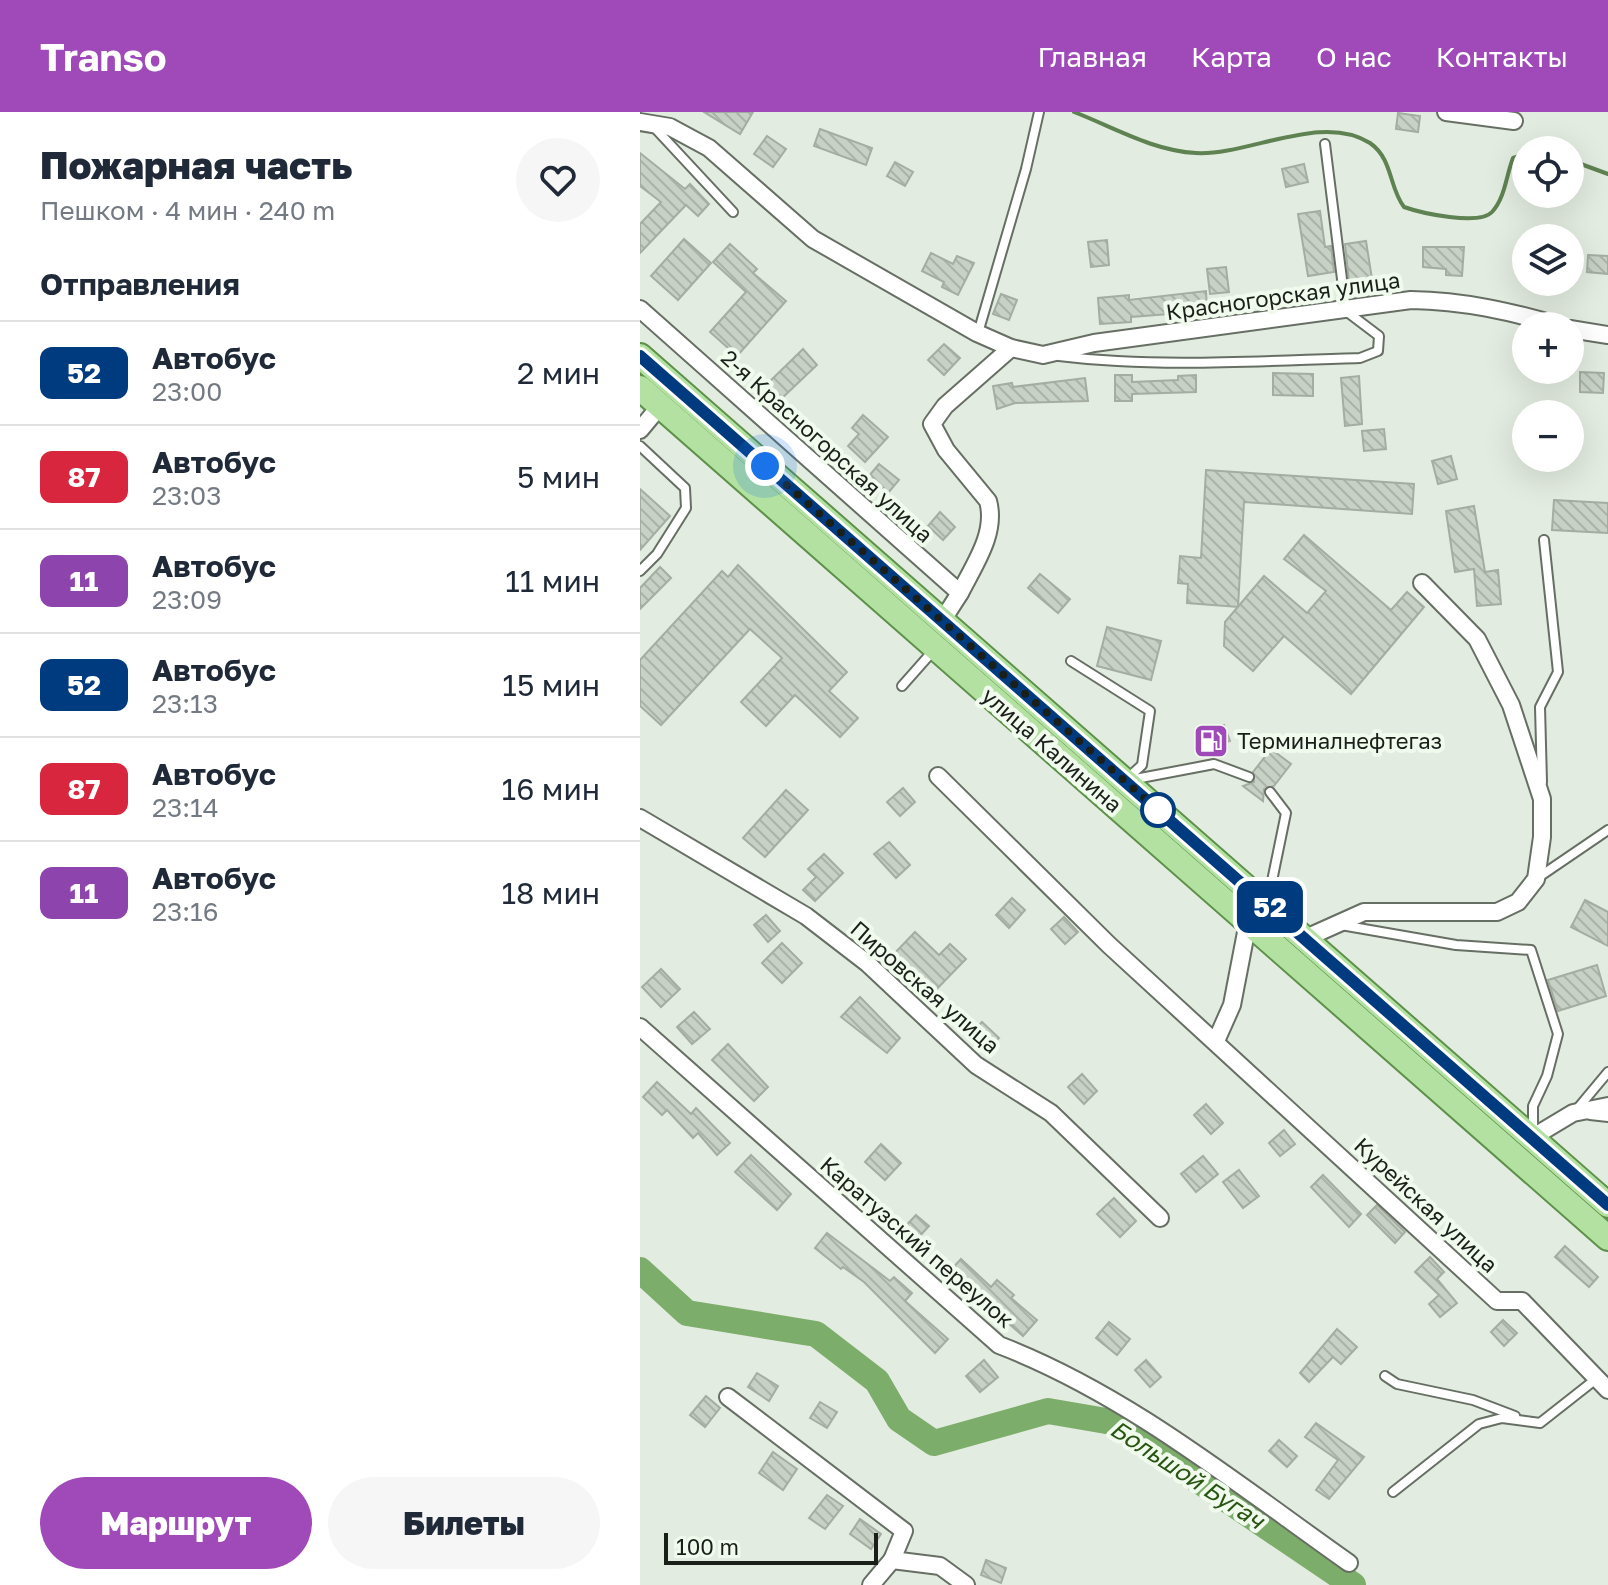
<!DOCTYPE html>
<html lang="ru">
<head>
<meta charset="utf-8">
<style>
	:root { --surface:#fff; --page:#f6f6f7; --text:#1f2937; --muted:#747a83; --line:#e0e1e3; --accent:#9f4ab8 }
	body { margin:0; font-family:"Golos Text",sans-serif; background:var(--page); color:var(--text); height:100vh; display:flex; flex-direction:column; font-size:30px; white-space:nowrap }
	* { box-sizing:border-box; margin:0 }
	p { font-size:26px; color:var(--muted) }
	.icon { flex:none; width:44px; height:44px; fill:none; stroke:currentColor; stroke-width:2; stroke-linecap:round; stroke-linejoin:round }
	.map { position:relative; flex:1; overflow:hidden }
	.sheet { display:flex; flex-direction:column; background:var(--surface); width:640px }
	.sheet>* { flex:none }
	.badge { padding:0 16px; border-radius:12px; font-size:28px; line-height:52px }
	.fabs { position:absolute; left:872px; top:24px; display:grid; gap:16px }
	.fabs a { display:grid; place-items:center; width:72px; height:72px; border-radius:50%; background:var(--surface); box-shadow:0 8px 32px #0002; font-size:40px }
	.scale { position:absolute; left:24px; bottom:20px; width:214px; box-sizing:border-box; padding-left:8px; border:4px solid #1b1f1a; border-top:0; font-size:22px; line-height:28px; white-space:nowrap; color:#1b1f1a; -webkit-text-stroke:6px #f0faed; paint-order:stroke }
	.you { position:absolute; width:40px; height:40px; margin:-20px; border:6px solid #fff; border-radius:50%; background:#1a73e8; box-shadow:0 0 0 12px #1a73e833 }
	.map>.badge { position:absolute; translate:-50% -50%; box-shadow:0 0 0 4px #fff }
	h2 { padding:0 40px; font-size:30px; line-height:72px }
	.round { display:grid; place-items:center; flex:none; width:84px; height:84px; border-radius:42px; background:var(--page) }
	.summary { display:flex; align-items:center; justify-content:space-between; height:136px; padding:0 40px }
	h1 { font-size:38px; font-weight:800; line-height:60px }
	.button { display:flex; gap:16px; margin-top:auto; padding:16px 40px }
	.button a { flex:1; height:92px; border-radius:48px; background:var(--accent); color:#fff; font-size:32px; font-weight:800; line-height:92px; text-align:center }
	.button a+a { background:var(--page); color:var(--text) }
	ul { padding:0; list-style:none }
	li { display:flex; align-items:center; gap:24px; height:104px; padding:0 40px; border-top:2px solid var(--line) }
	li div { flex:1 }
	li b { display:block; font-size:30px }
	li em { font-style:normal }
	li .badge { min-width:88px; font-weight:700; text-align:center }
	header { display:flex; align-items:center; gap:48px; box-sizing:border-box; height:112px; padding:0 40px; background:var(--accent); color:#fff }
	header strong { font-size:38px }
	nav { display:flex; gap:44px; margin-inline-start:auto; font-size:28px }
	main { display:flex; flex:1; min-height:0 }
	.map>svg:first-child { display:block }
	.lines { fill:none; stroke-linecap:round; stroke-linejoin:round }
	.stream { stroke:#5f8252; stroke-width:4 }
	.river { stroke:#7cad6a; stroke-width:26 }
	.building { fill:url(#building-back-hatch); stroke:#a5ada2; stroke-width:2 }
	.lane-casing { stroke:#676f64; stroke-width:12 }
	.street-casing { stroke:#676f64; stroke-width:20 }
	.primary-casing { stroke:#5d9049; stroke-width:28 }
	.lane { stroke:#fff; stroke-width:8 }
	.street { stroke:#fff; stroke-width:16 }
	.primary { stroke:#b3e1a1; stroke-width:24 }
	.line-casing { stroke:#fff; stroke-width:18 }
	.line { stroke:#003b80; stroke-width:12 }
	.walk { stroke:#1b1f1a; stroke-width:8; stroke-dasharray:0 14.4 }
	.stop-dot { fill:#fff; stroke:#003b80; stroke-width:4 }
	.labels { text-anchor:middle; stroke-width:8; stroke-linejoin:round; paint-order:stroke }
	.street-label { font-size:22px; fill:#1b1f1a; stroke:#f0faed }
	.poi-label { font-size:22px; fill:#1b1f1a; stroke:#f0faed; text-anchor:start }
	.water-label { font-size:24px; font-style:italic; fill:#285612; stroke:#f0faed }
</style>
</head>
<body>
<header>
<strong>Transo</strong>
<nav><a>Главная</a><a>Карта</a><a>О нас</a><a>Контакты</a></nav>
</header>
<main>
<section class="sheet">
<div class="summary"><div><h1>Пожарная часть</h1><p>Пешком · 4 мин · 240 m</p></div><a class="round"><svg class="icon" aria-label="heart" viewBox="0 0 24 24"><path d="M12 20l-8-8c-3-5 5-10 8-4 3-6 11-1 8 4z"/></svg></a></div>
<h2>Отправления</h2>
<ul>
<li><span class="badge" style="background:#003b80;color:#fff">52</span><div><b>Автобус</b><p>23:00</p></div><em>2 мин</em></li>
<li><span class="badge" style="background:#d7263d;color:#fff">87</span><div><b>Автобус</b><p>23:03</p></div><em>5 мин</em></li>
<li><span class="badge" style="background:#8e44ad;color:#fff">11</span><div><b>Автобус</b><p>23:09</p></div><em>11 мин</em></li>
<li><span class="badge" style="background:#003b80;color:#fff">52</span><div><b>Автобус</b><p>23:13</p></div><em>15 мин</em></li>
<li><span class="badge" style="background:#d7263d;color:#fff">87</span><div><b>Автобус</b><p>23:14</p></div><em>16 мин</em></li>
<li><span class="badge" style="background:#8e44ad;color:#fff">11</span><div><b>Автобус</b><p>23:16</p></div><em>18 мин</em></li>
</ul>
<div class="button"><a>Маршрут</a><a>Билеты</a></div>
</section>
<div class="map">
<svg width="968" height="1473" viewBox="0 0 968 1473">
	<defs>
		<pattern id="building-back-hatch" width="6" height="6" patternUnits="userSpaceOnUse" patternTransform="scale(2)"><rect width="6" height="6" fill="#c8d1c5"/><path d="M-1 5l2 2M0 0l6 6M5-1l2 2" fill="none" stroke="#abb3a9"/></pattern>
	</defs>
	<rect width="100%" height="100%" fill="#e3ece0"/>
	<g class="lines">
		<g class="stream">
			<path d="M434,0C473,15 513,39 556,41C608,44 682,0 730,31C753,47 749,76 764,95C781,101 839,114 852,100C865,86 866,64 873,46L886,42"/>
			<path d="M930,48L968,62"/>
		</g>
		<path class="river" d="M0,1158L47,1201L176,1222L237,1269L259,1307L294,1331L408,1299L472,1310L713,1473"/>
	</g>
	<g class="building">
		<path d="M64,0H113L100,22Z"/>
		<path d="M758,1L780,4L778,20L756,17Z"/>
		<path d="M180,17L232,36L226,53L174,34Z"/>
		<path d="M127,24L146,37L133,55L114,42Z"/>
		<path d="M0,41L45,77L50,72L69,92L58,104L46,93L0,141V112L21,90L0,74Z"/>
		<path d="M255,50L273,60L265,74L247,64Z"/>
		<path d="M664,52L668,70L646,75L642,57Z"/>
		<path d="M680,99L685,135L691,134L694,160L668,164L658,102Z"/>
		<path d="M44,127L71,151L38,188L11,164Z"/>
		<path d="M467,128L469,153L451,155L448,130Z"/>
		<path d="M726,129L732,167L709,170L705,132Z"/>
		<path d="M90,132L117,157L113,161L146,189L97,244L70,220L106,180L73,150Z"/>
		<path d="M783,135H824L822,164L806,163V157L783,155Z"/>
		<path d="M291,141L313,152L317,144L334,151L318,183L302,175L304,170L282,159Z"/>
		<path d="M948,143L968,144V162L947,160Z"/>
		<path d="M586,155L589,180L570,182L567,157Z"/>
		<path d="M566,179L567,199L491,205V210L460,212L458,186L489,183V188Z"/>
		<path d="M361,182L377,188L369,208L353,202Z"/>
		<path d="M304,232L320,246L304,263L288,248Z"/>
		<path d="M163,237L177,253L140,288L126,273Z"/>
		<path d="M940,260L964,261L963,281L940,280Z"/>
		<path d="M633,261L673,262V284L633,283Z"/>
		<path d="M475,263H492V270L538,268V264L556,263V280L492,282V289H475Z"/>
		<path d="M719,264L722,312L705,314L701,266Z"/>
		<path d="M445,266L448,289L375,291L357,297L353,274L372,271L373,275Z"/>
		<path d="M223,303L248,325L225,350L208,334L219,322L212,316Z"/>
		<path d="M744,317L746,337L724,339L722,319Z"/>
		<path d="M811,344L817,367L798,372L792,349Z"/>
		<path d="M239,352L259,368L248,381L228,365Z"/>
		<path d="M566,358L774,372L772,402L604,390L598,495L547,491L548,472L538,471L540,444L561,446Z"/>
		<path d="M0,377L30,404L0,438Z"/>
		<path d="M914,388L968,391V421L912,418Z"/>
		<path d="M834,394L845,460L858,458L861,492L837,494L834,457L815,460L806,399Z"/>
		<path d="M300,400L315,415L303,428L288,414Z"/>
		<path d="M664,423L751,498L767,480L784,495L711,582L644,524L613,559L584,534L585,510L624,464L667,501L686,479L644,447Z"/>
		<path d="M98,453L207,560L189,579L218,606L200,625L155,583L126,614L101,590L142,546L110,517L21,613L0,594V548L82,459L88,465Z"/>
		<path d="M20,455L31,466L0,497V476Z"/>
		<path d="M400,462L430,487L418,501L388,476Z"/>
		<path d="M467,515L521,529L511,568L457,554Z"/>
		<path d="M584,613L590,629L567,637L562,620Z"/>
		<path d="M631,637L651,652L634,674L624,677L623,689L603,674L614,670L613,660Z"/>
		<path d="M263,676L275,690L260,704L247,690Z"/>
		<path d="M146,678L168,698L125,745L103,726Z"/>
		<path d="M249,730L270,753L256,766L234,742Z"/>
		<path d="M184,742L203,761L175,789L163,778L176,765L168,757Z"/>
		<path d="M372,786L385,798L369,816L356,803Z"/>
		<path d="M945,788L968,800V834L931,815Z"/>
		<path d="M126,803L140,819L128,830L114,813Z"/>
		<path d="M424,805L438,820L425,832L411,817Z"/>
		<path d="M275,820L299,843L310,832L326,847L287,887L249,847Z"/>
		<path d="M142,831L162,851L142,871L122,851Z"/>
		<path d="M957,853L966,884L918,899L908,868Z"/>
		<path d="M21,857L40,877L21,895L2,875Z"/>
		<path d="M220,885L260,926L247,941L201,905Z"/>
		<path d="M54,900L70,917L52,932L37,915Z"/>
		<path d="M342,910L359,926L348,937L331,922Z"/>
		<path d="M88,932L128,975L114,989L72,948Z"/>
		<path d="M442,962L457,979L444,992L428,975Z"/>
		<path d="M17,970L51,1002L56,996L90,1031L77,1043L58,1021L53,1026L27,998L22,1003L3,985Z"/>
		<path d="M566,992L583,1011L571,1022L554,1003Z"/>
		<path d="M644,1018L655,1032L640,1044L629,1031Z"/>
		<path d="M241,1032L261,1051L245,1068L225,1050Z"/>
		<path d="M111,1043L151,1082L137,1098L95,1060Z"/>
		<path d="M563,1044L578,1062L556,1080L541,1062Z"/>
		<path d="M599,1058L619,1084L603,1096L583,1070Z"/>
		<path d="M683,1063L721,1102L709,1115L671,1075Z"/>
		<path d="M474,1086L496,1109L480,1125L457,1102Z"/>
		<path d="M737,1093L765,1120L755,1131L727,1103Z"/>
		<path d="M276,1103L289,1114L275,1129L262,1118Z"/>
		<path d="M187,1121L250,1169L254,1165L272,1181L265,1189L308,1227L295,1241L224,1170L203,1155L201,1157L175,1136Z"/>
		<path d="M925,1134L958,1165L949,1175L915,1145Z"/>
		<path d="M790,1145L804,1160L797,1167L817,1191L800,1205L789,1192L799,1183L775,1160Z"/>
		<path d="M321,1147L351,1175L357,1168L374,1183L371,1186L397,1208L383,1224L309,1160Z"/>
		<path d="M863,1208L877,1221L864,1234L851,1220Z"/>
		<path d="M469,1210L490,1227L477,1243L456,1226Z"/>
		<path d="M697,1217L717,1235L701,1252L693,1245L669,1270L660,1261Z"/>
		<path d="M344,1248L358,1265L340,1280L326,1264Z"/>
		<path d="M506,1248L521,1265L510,1275L495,1258Z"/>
		<path d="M117,1261L138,1274L129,1289L108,1275Z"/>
		<path d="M66,1284L80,1296L65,1315L50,1303Z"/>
		<path d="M180,1290L197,1300L187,1316L170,1306Z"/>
		<path d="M676,1311L724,1345L689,1387L676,1378L698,1348L665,1325Z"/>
		<path d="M639,1328L657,1344L647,1355L629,1339Z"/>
		<path d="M133,1340L157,1357L143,1378L119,1361Z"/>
		<path d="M187,1383L203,1394L185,1417L169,1406Z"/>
		<path d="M220,1407L241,1422L231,1437L210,1422Z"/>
		<path d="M346,1448L366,1456L361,1471L341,1463Z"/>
	</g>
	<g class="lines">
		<g class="lane-casing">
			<g id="lane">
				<path d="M13,14L93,100"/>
				<path d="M338,221L386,57L399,0"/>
				<path d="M419,244C519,256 619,249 720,246L738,239L739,224L706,199L685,32"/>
				<path d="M0,334L45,376L46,396L17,442L0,459"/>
				<path d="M431,549L510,599L502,653L488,666"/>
				<path d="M262,574L293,539"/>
				<path d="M490,668L574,652L609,665"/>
				<path d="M902,670L900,595L918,560L904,428"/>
				<path d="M896,767L968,718"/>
				<path d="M620,786L632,769L646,701L630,680"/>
				<path d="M701,813L816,833L891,838L918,922L907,964L893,994V1021"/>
				<path d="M938,996L968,960"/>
				<path d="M950,1003L968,1005"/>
				<path d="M745,1264L757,1272L833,1288L875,1304"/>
				<path d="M753,1380L839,1312L862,1306L900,1311L956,1267"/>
			</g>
		</g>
		<g class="street-casing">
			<g id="street">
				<path d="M806,0L874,9"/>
				<path d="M0,10L30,15L69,36L173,127L337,221L371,236L403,243L454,231L771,188C824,189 869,199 920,214"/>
				<path d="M0,197L320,481L302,509"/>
				<path d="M930,217L968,223"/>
				<path d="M0,318L20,294"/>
				<path d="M320,481C334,453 357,421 348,389L306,338L292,312L305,294L371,236"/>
				<path d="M298,664L469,833L857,1189H882L968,1278"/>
				<path d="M0,706L166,804L227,851L336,953L411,1001L520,1106"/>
				<path d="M666,826L724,800H857L878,790L896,767L902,725V687L871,593L837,527L782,471"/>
				<path d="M0,915L359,1233C487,1282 598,1373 709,1451"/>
				<path d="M576,929L592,893L608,810"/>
				<path d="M893,1025L933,1001L968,994"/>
				<path d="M88,1285L264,1419L252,1448L300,1454L326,1473"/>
				<path d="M231,1473L252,1448"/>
			</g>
		</g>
		<g class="primary-casing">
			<g id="primary">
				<path d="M0,244L968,1093"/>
				<path d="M0,276L968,1126"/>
			</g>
		</g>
		<use href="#lane" class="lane"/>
		<use href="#street" class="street"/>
		<use href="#primary" class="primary"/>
	</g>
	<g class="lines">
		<g class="line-casing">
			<path id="line" d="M0,244L968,1093"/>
		</g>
		<use href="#line" class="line"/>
		<path class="walk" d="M125,354L518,698"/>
	</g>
	<defs>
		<g id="fuel-square" transform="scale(1.8)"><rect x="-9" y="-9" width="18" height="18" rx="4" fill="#9f4ab8" stroke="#f0faed"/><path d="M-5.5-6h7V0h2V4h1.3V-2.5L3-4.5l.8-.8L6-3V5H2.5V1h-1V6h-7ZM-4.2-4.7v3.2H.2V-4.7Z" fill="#fff"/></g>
	</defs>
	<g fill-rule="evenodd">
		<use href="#fuel-square" x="571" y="629"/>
	</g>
	<circle class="stop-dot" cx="518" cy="698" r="16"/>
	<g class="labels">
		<g class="street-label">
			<text transform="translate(643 184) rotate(-8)" y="8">Красногорская улица</text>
			<text transform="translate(187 334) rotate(42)" y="8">2-я Красногорская улица</text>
			<text transform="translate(412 638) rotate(41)" y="8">улица Калинина</text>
			<text transform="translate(285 875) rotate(41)" y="8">Пировская улица</text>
			<text transform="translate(786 1093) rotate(43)" y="8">Курейская улица</text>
			<text transform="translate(277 1130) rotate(41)" y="8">Каратузский переулок</text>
		</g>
		<g class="poi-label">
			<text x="597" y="637">Терминалнефтегаз</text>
		</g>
		<g class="water-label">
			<text transform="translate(547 1363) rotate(33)" y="8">Большой Бугач</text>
		</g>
	</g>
</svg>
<div class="fabs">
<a><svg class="icon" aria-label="locate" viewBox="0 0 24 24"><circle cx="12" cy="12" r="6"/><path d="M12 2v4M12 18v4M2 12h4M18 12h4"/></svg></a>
<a><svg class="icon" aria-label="layers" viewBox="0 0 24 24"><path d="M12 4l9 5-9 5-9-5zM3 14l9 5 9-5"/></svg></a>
<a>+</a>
<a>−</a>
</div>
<div class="scale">100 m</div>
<div class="you" style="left:125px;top:354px"></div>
<b class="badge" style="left:630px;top:795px;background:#003b80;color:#fff">52</b>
</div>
</main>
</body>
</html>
